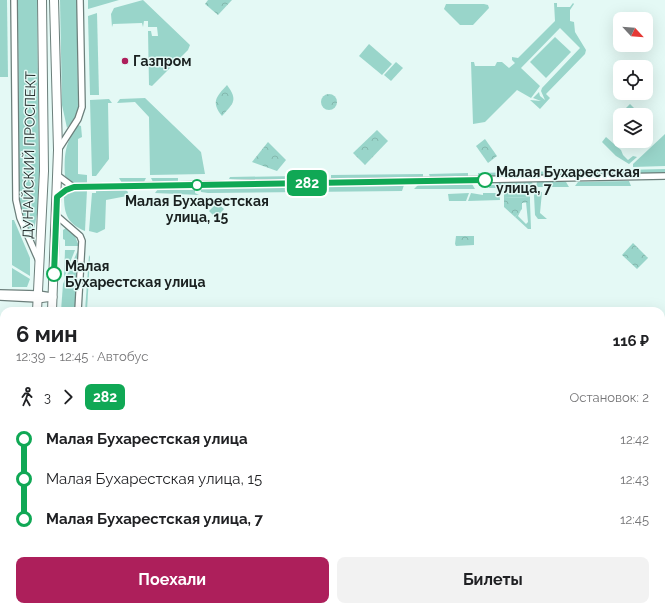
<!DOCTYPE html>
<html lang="ru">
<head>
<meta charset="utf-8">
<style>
	:root { --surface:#fff; --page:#f2f2f2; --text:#202124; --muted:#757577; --accent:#ad1f5b }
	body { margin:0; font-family:Raleway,sans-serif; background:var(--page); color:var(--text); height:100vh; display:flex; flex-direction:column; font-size:15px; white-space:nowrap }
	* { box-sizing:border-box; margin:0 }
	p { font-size:13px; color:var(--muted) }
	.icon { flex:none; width:22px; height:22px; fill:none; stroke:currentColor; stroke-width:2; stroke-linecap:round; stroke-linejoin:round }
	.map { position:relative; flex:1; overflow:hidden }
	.side { position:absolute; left:0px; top:307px; width:665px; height:304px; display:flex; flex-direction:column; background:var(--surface); border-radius:12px 12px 0 0; box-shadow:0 4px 16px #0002 }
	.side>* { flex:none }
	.badge { padding:0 8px; border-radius:6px; font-size:14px; line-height:26px }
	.needle { width:26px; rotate:116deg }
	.fabs { position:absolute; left:613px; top:12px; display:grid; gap:8px }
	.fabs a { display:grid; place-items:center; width:40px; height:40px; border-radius:8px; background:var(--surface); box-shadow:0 4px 16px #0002; font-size:20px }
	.map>.badge { position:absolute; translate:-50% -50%; box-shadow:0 0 0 2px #fff }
	.legs { display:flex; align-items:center; gap:6px; height:44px; padding:0 16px; font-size:13px }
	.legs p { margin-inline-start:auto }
	.headline { display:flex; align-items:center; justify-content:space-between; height:68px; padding:0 16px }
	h1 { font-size:22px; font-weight:700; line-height:30px }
	.primary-button { display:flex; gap:8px; margin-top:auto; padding:8px 16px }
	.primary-button a { flex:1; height:46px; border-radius:8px; background:var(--accent); color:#fff; font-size:16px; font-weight:700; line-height:46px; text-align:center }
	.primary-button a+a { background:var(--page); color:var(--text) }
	ul { padding:0 16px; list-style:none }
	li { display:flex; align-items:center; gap:14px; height:40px; font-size:15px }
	li i { display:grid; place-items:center; width:6px; height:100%; margin:0 5px; background:currentColor }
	li i::after { content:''; width:10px; height:10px; margin:-5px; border:3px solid; border-radius:50%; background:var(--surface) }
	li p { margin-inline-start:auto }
	li:first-child i { background:linear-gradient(#0000 50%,currentColor 0) }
	li:last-child i { background:linear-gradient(currentColor 50%,#0000 0) }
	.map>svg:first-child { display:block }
	.grass { fill:#99d5ca }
	.park { fill:url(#park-crowns) }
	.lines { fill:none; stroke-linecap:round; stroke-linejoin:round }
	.stream { stroke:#4d9c8f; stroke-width:1.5 }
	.minor-casing { stroke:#6c7f7b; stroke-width:8 }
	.tertiary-casing { stroke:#6c7f7b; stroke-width:9 }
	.secondary-casing { stroke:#6c7f7b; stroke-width:10 }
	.minor { stroke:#fff; stroke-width:5.5 }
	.tertiary { stroke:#fff; stroke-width:7 }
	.secondary { stroke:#fff; stroke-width:8 }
	.line-1-casing { stroke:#fff; stroke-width:9 }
	.line-1 { stroke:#10a855; stroke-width:6 }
	.poi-dot { fill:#ad1f5b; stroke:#e4f9f5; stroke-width:1.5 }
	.stop-1-dot { fill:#fff; stroke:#10a855; stroke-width:2 }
	.labels { text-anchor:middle; stroke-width:3; stroke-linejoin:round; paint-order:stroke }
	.poi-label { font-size:14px; font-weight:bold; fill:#1a2120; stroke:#e4f9f5; text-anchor:start }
	.street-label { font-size:14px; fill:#1a2120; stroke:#e4f9f5 }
	.stop-label { font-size:14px; font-weight:bold; fill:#1a2120; stroke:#e4f9f5; text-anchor:start }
</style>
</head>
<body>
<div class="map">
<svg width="665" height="611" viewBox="0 0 665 611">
	<defs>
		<pattern id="park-crowns" width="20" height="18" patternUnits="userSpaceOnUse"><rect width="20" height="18" fill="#99d5ca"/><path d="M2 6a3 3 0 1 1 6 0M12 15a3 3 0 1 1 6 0" fill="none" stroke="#83b7ad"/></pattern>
	</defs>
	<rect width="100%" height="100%" fill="#e4f9f5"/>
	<g class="grass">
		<path d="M0,0H7L8,77H0Z"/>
		<path d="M18,0H37L39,172L38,209L33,235H31L21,210L19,199Z"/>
		<path d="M60,0H77L78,108L76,117L67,128L62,105Z"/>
		<path d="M88,0H119L88,9Z"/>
		<path d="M143,0L190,45L188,50L152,86L149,85L148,31H151L152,36H158L157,27H148V21H144L143,27L142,23L113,24L112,27L111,14L114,8Z"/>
		<path d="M554,3H557V7H570L573,3L574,4L570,10V21L574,22L575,32L586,50L585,54L546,94L550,98L540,109L530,100L541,101L533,98L539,92L540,96L545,100L541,91L542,88L580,48L560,28L521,68L540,86L531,98L517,90L485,122L473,124L471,62H474L475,66H495L497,62H502L509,68L515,63L512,60V57L518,58L555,21Z"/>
		<path d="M446,4H484L488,5L489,8L473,25H460L444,9Z"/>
		<path d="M97,13L99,95H90L88,16Z"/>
		<path d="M555,37L571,52L546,78L530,62Z"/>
		<path d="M369,44L392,64L382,75L359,56Z"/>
		<path d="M396,62L403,68L391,81L384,75Z"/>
		<path d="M145,98L201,152L205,174L150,175L149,117L135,102L117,103L120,99Z"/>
		<path d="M109,99L112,103H108L109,159L96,176H92L90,100Z"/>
		<path d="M78,125L81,126L82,137L78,139V174L87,175V183H73L65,176C64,154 65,143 78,125Z"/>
		<path d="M665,134V166L633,167V164Z"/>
		<path d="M606,137L621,150L623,155L628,160L633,156L637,157L629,164L616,156L602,142Z"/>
		<path d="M665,169V173L620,174V170Z"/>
		<path d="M614,170V174L478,177V173Z"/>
		<path d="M468,173V177H430L429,174Z"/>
		<path d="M423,174V178L331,179V175Z"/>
		<path d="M326,175L325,179H301V176Z"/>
		<path d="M297,176V180L229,179L230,177Z"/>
		<path d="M119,178H146L144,182L122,183Z"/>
		<path d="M151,178H178V182H153Z"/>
		<path d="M629,181L631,186H575L578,182Z"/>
		<path d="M532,182L534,188H489V185H495V183Z"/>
		<path d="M537,182H566L569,187H536Z"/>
		<path d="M472,184L475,189H414L418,185Z"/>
		<path d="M404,185L402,191L208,193L201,192L200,188Z"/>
		<path d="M158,189L195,190V193L199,195L155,193Z"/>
		<path d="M87,190L85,231C68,224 64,215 64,196L70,191Z"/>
		<path d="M96,190L125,189L128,192L127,196L106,200L105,229L97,233L89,231L92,193H96Z"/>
		<path d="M527,192L530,197L504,198V193Z"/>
		<path d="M537,192H542L540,213L547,219H538L535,215L534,195Z"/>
		<path d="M469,193L466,201H449L448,194Z"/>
		<path d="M471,193L483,195V193H499L500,200L468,201Z"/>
		<path d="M526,202H530L531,229H528L515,217L521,210L518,216L526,224L528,222Z"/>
		<path d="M217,203L224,209L216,218L209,211Z"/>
		<path d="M12,220H14L30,258V276L12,265Z"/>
		<path d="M66,228L74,234L79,246H65V240L63,239V230Z"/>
		<path d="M65,250H75L64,278Z"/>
		<path d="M78,250L75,311H61L63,284Z"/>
		<path d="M89,255L90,257L87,311H85Z"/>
		<path d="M12,268L30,279L27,287H12Z"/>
		<path d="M2,390H4V461L0,468V408Z"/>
		<path d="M4,472V550L0,571V479Z"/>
	</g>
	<g class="park">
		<path d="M208,0H232L218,15L205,4Z"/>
		<path d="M227,85C238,100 234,103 222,116C211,102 216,97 227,85Z"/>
		<circle cx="329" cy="102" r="8"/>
		<path d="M630,104L641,115H625L622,112Z"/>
		<path d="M377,130L388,141L365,165L353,153Z"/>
		<path d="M485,139L497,156L488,163L476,146Z"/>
		<path d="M268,142L286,160L277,171L252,162Z"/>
		<path d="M530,197V202L522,203V209L515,217L504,207V198Z"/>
		<path d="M456,236H474V245L456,246L455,244Z"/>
		<path d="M633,243L648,258L637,269L622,255Z"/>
		<path d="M665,417V611H576L578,607H661V426Z"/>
	</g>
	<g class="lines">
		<path class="stream" d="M578,611L580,607"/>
		<g class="minor-casing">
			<g id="minor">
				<path d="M14,0L16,200L20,218L39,261"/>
				<path d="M58,150L78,119L82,107L80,0"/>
				<path d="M57,175L73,187"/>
				<path d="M57,197L66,190L74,187L665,176"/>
				<path d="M57,216L80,236L82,241L78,311"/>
				<path d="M0,293L38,294L51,296"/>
				<path d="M0,297L38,299"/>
				<path d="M0,380L4,381"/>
				<path d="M0,385H4"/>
				<path d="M0,474L4,466"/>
				<path d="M38,611L39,607"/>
			</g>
		</g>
		<g class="tertiary-casing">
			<g id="tertiary">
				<path d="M38,299L53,297"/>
				<path d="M661,362L665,353"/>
				<path d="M661,383L665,375"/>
				<path d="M546,611L548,607"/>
				<path d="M556,611L558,607"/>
			</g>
		</g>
		<g class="secondary-casing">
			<g id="secondary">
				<path d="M37,311L44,171L42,0"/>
				<path d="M52,311L58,150L54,0"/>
				<path d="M0,599L4,580"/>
				<path d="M9,611L10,607"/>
			</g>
		</g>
		<use href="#minor" class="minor"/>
		<use href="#tertiary" class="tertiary"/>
		<use href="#secondary" class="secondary"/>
	</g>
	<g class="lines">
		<g class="line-1-casing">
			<path id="line-1" d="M54,274L57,197L66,190L74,187L485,180"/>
		</g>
		<use href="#line-1" class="line-1"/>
	</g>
	<circle class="poi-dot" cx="125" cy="61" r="4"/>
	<g class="stop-1-dot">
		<circle cx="485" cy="180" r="7"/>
		<circle cx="197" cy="185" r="5"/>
		<circle cx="54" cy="274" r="7"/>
	</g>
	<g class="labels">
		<g class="poi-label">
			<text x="133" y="66">Газпром</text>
		</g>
		<g class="street-label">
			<text transform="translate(29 155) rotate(-89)" y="5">ДУНАЙСКИЙ ПРОСПЕКТ</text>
		</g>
		<g class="stop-label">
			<text x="496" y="177">Малая Бухарестская<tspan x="496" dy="16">улица, 7</tspan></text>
			<text x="197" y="206" text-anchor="middle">Малая Бухарестская<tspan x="197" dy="16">улица, 15</tspan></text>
			<text x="65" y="271">Малая<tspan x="65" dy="16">Бухарестская улица</tspan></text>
		</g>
	</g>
</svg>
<div class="fabs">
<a><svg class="needle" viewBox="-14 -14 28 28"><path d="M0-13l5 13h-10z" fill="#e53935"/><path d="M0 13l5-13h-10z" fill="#757577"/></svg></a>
<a><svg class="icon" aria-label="locate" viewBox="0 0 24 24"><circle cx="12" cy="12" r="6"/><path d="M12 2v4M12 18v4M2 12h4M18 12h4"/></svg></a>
<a><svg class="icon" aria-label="layers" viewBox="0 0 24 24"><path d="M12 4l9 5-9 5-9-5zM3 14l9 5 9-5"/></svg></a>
</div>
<b class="badge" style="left:307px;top:183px;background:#10a855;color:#fff">282</b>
<section class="side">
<div class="headline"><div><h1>6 мин</h1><p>12:39 – 12:45 · Автобус</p></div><b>116 ₽</b></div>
<div class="legs"><svg class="icon" aria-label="walk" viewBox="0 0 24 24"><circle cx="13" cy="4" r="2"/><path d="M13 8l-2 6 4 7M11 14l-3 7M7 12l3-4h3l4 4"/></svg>3<svg class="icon" aria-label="forward" viewBox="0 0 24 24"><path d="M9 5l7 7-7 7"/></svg><b class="badge" style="background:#10a855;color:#fff">282</b><p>Остановок: 2</p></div>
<ul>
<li><i style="color:#10a855"></i><b>Малая Бухарестская улица</b><p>12:42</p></li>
<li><i style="color:#10a855"></i><span>Малая Бухарестская улица, 15</span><p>12:43</p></li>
<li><i style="color:#10a855"></i><b>Малая Бухарестская улица, 7</b><p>12:45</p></li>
</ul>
<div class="primary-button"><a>Поехали</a><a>Билеты</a></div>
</section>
</div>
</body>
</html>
